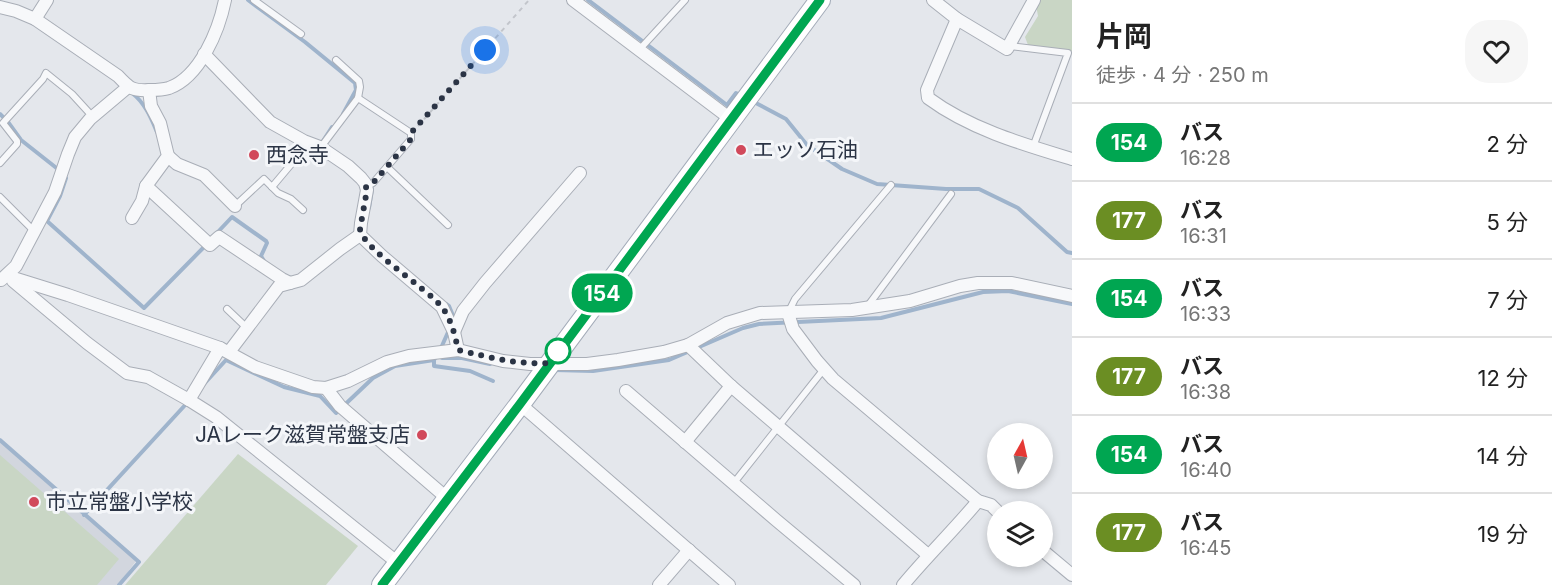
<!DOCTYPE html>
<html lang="ja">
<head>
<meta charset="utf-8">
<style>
	:root { --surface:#fff; --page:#f6f6f6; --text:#222; --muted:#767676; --line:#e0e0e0 }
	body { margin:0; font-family:Inter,"Noto Sans JP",sans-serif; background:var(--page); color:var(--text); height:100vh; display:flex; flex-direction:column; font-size:22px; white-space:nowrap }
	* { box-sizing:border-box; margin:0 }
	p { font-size:20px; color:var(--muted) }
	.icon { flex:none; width:33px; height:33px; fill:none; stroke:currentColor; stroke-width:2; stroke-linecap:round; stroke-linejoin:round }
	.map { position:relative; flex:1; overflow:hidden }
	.details { display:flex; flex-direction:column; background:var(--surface); width:480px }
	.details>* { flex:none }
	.badge { padding:0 12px; border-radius:20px; font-size:21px; line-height:39px }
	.needle { width:39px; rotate:8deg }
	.controls { position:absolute; left:987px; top:423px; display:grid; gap:12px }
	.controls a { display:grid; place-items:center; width:66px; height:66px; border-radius:50%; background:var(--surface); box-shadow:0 3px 9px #0003; font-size:30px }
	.you { position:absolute; width:30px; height:30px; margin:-15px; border:4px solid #fff; border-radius:50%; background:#1a73e8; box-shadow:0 0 0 9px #1a73e833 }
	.map>.badge { position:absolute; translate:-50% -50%; box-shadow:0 0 0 3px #fff }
	.round { display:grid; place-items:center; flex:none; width:63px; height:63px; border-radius:24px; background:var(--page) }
	.overview { display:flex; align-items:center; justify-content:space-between; height:102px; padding:0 24px }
	h1 { font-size:28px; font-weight:700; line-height:45px }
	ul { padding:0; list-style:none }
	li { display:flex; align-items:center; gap:18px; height:78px; padding:0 24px; border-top:2px solid var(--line) }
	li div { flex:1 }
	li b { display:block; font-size:22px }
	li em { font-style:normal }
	li .badge { min-width:66px; font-weight:700; text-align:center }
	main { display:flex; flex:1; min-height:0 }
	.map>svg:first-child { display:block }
	.built { fill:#d2d6de }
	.green { fill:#c9d6c5 }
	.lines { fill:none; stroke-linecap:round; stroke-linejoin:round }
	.stream { stroke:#9fb4cc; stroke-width:4 }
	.lane-casing { stroke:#a9aeb7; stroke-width:8 }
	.street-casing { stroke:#a9aeb7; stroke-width:14 }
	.primary-casing { stroke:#a3abb8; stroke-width:22 }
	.path { stroke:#c2c5cb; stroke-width:2; stroke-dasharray:4.5 4.5; stroke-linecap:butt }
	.lane { stroke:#f7f8fa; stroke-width:6 }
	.street { stroke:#f7f8fa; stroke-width:12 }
	.primary { stroke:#fff; stroke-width:20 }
	.line-casing { stroke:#fff; stroke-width:14 }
	.line { stroke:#00a651; stroke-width:9 }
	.walk { stroke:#2b3445; stroke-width:6; stroke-dasharray:0 10.8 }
	.poi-dot { fill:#d1495b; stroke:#f4f6f9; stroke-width:2 }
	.stop-dot { fill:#fff; stroke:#00a651; stroke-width:3 }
	.labels { text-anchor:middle; stroke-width:6; stroke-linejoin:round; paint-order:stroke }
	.poi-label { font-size:21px; fill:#2b3445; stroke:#f4f6f9; text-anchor:start }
</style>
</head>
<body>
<main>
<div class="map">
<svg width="1072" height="585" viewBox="0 0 1072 585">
	<rect width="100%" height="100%" fill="#e4e7ec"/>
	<path class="built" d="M0,442L136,561L118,585H0Z"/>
	<g class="green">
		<path d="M1039,0H1072V51L1028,45L1025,37L1038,16L1036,5Z"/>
		<path d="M238,454L358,546L326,585H125Z"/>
		<path d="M0,455L119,559L97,585H0Z"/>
	</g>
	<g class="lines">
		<g class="stream">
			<path d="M248,0L305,42L355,83L356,90L343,114"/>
			<path d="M588,0L727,105L736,93L741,95"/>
			<path d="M132,93C145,103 151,118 157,132"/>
			<path d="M752,101L786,119L807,145L842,169L877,184L946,189H979L1018,208L1067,252L1072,253"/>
			<path d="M0,114L8,122L21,140L59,170"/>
			<path d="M325,143L323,141L332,127"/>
			<path d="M66,178L60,196L47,221L144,308L206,245"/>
			<path d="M369,208L372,189"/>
			<path d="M215,235L232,217L266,241L267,243L261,256L264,261"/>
			<path d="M446,304L449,306L454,318L453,321"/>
			<path d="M441,348L449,330"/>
			<path d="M436,357L434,360V366L470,371L493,381"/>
			<path d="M442,358H462L490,364"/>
			<path d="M555,370L593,371L669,360L743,328L759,324L777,323L881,318L983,292L1008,291L1072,304"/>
			<path d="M204,384L226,360L284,387L320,396L336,413L373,378L395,366L434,360"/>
			<path d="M0,440L139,562L119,585"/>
			<path d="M84,515L187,403"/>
		</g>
		<g class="lane-casing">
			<g id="lane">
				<path d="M254,0L301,34"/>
				<path d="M1010,46L1068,53L1033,147"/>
				<path d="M639,50L685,0"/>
				<path d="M336,60L359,81L360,87L358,98"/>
				<path d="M321,147L358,98L411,133V139L373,183L366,187"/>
				<path d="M0,163L17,144V141L3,123L43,79L46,73L72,94L93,117"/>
				<path d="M387,167L448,225"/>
				<path d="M272,187L278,193L291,199L303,210"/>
				<path d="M0,197L34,231"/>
				<path d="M235,206L264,179L272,187L309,143"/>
				<path d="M867,307L951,194"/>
				<path d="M227,309L247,328"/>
				<path d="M788,313L795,299L891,185"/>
				<path d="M733,484L824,369"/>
			</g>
		</g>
		<g class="street-casing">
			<g id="street">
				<path d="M573,0L732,120"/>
				<path d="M933,0L957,19L927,90L928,98C970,129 1022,144 1072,159"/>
				<path d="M0,7L16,11L35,19L118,76C130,89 133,91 150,90C157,90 162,90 169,88C200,77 219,30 225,0"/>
				<path d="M35,19L47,0"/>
				<path d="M957,19L1007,49L1034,0"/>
				<path d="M204,54L270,122L304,141L320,147L348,166L361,178L365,183L367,190L361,223L360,235L382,256L442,307L454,332L458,350"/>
				<path d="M149,90L151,106L160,123L168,156L146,186L210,245L219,237L282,279L290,283"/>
				<path d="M168,156L177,164L204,175L235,206"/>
				<path d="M132,218L142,201L146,186"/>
				<path d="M7,276L68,295L220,348L255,367L313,387L326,388L348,381L387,362L409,356L458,350L503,361L530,364H587L618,360L664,352L688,345L727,323L760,313L852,310L910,301L960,286L978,283H1012L1072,296"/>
				<path d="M1,280L16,266L55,192L68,154L75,137L90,119L128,87"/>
				<path d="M13,281L87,343L127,373L148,377L189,400L216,417L398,563"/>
				<path d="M788,313L793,329L817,361L833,379L978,501L991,505L998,512"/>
				<path d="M454,332L463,311L485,283L580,173"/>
				<path d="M688,345L731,386L928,555"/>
				<path d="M229,352L279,286L301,280L340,249L360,235"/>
				<path d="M326,388L340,406L448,499"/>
				<path d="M626,391L776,520L854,585"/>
				<path d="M189,400L220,348"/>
				<path d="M520,404L729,585"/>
				<path d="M685,442L731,386"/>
				<path d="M1042,550L1072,575"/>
				<path d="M659,585L689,550"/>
				<path d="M903,585C927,556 954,530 978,501"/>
			</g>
		</g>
		<g class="primary-casing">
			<path id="primary" d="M382,585L520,404L820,0"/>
		</g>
		<path class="path" d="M418,126L529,0"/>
		<use href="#lane" class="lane"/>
		<use href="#street" class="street"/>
		<use href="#primary" class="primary"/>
	</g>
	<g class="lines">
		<g class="line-casing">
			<path id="line" d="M382,585L520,404L820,0"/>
		</g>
		<use href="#line" class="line"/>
		<path class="walk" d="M485,50L411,133V139L373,183L366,187L367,190L360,229C362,248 426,288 441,306C451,318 455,335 458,350C489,357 517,365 550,363L564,344L558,351"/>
	</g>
	<g class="poi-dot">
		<circle cx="741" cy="150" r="6"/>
		<circle cx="254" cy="155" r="6"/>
		<circle cx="422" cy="435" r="6"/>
		<circle cx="34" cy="502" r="6"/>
	</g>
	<circle class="stop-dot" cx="558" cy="351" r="12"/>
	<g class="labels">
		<g class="poi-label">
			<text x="753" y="157">エッソ石油</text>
			<text x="266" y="162">西念寺</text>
			<text x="410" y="442" text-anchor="end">JAレーク滋賀常盤支店</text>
			<text x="46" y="509">市立常盤小学校</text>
		</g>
	</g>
</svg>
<div class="controls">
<a><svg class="needle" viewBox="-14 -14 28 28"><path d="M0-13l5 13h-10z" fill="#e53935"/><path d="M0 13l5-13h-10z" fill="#767676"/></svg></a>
<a><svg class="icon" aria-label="layers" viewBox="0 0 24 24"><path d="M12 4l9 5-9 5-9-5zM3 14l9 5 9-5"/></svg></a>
</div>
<div class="you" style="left:485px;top:50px"></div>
<b class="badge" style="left:602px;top:293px;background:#00a651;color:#fff">154</b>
</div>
<section class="details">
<div class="overview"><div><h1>片岡</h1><p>徒歩 · 4 分 · 250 m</p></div><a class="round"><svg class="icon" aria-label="heart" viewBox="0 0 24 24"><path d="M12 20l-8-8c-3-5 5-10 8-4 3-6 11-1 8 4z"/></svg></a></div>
<ul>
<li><span class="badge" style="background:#00a651;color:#fff">154</span><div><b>バス</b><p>16:28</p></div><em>2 分</em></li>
<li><span class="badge" style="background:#6b8e23;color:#fff">177</span><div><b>バス</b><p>16:31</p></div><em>5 分</em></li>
<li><span class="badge" style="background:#00a651;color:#fff">154</span><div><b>バス</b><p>16:33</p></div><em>7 分</em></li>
<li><span class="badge" style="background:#6b8e23;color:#fff">177</span><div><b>バス</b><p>16:38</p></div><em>12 分</em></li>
<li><span class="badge" style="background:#00a651;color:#fff">154</span><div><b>バス</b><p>16:40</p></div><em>14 分</em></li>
<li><span class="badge" style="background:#6b8e23;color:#fff">177</span><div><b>バス</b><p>16:45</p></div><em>19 分</em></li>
</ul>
</section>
</main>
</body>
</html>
